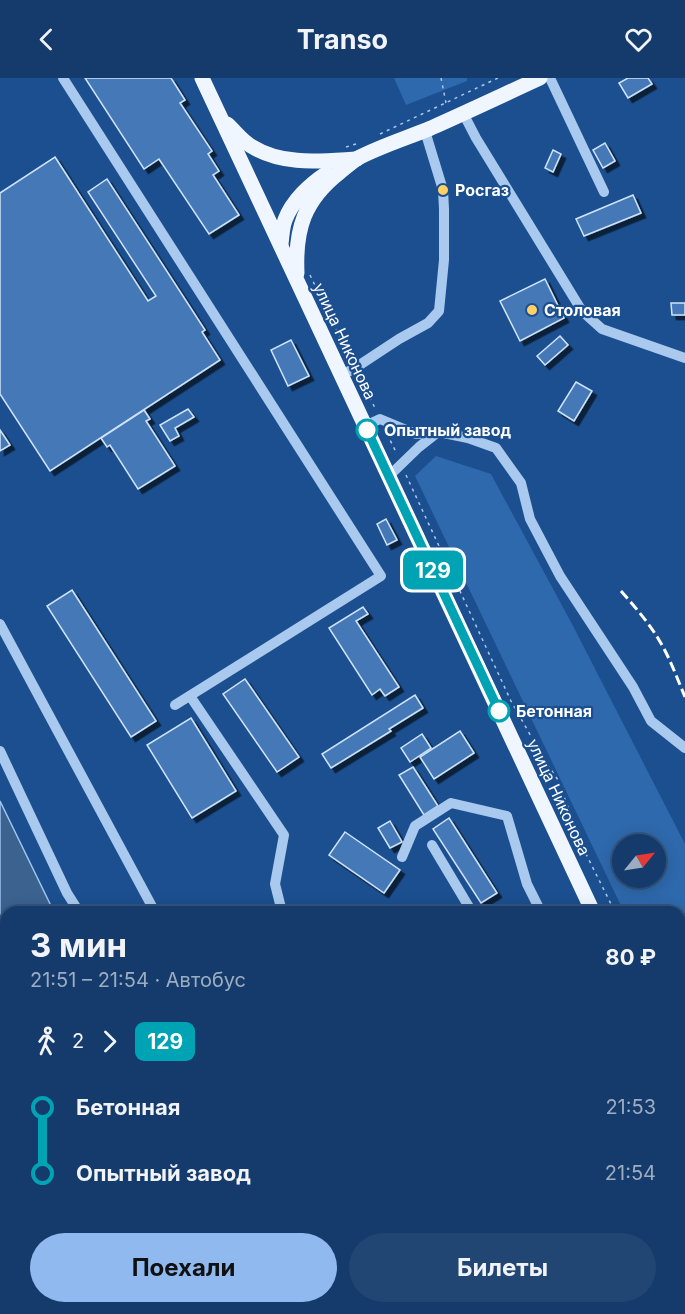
<!DOCTYPE html>
<html lang="ru">
<head>
<meta charset="utf-8">
<style>
	:root { --surface:#143b6b; --page:#214673; --text:#f1f3f6; --muted:#9dadc1; --line:#33557e; --accent:#90b9f0 }
	body { margin:0; font-family:Inter,sans-serif; background:var(--page); color:var(--text); height:100vh; display:flex; flex-direction:column; font-size:22px; white-space:nowrap }
	* { box-sizing:border-box; margin:0 }
	p { font-size:20px; color:var(--muted) }
	.icon { flex:none; width:33px; height:33px; fill:none; stroke:currentColor; stroke-width:2; stroke-linecap:round; stroke-linejoin:round }
	.map { position:relative; flex:1; overflow:hidden }
	.sheet { position:absolute; left:0px; top:828px; width:686px; height:408px; display:flex; flex-direction:column; background:var(--surface); border-radius:18px 18px 0 0; box-shadow:0 3px 15px #0003,0 0 0 2px var(--line) }
	.sheet>* { flex:none }
	.badge { padding:0 12px; border-radius:9px; font-size:21px; line-height:39px }
	.needle { width:39px; rotate:60deg }
	.buttons { position:absolute; left:612px; top:756px; display:grid; gap:12px }
	.buttons a { display:grid; place-items:center; width:54px; height:54px; border-radius:50%; background:var(--surface); box-shadow:0 3px 15px #0003,0 0 0 2px var(--line); font-size:30px }
	.map>.badge { position:absolute; translate:-50% -50%; box-shadow:0 0 0 3px #fff }
	.legs { display:flex; align-items:center; gap:9px; height:66px; padding:0 30px; font-size:20px }
	.legs p { margin-inline-start:auto }
	.summary { display:flex; align-items:center; justify-content:space-between; height:102px; padding:0 30px }
	h1 { font-size:33px; font-weight:700; line-height:45px }
	.action { display:flex; gap:12px; margin-top:auto; padding:12px 30px }
	.action a { flex:1; height:69px; border-radius:36px; background:var(--accent); color:#111; font-size:24px; font-weight:700; line-height:69px; text-align:center }
	.action a+a { background:var(--page); color:var(--text) }
	ul { padding:0 30px; list-style:none }
	li { display:flex; align-items:center; gap:21px; height:66px; font-size:22px }
	li i { display:grid; place-items:center; width:9px; height:100%; margin:0 8px; background:currentColor }
	li i::after { content:''; width:15px; height:15px; margin:-8px; border:4px solid; border-radius:50%; background:var(--surface) }
	li p { margin-inline-start:auto }
	li:first-child i { background:linear-gradient(#0000 50%,currentColor 0) }
	li:last-child i { background:linear-gradient(currentColor 50%,#0000 0) }
	header { display:flex; justify-content:space-between; align-items:center; height:78px; padding:0 30px; background:var(--surface); font-size:27px; font-weight:700 }
	.map>svg:first-child { display:block }
	.green { fill:#2e69ad; fill-rule:evenodd }
	.water { fill:#3c6290; stroke:#9cc4f0; stroke-width:1.5 }
	.building { fill:#4478b7; stroke:#cfe3fa; stroke-width:1.5; filter:url(#shadow) }
	.lines { fill:none; stroke-linecap:round; stroke-linejoin:round }
	.path { stroke:#a9c9ee; stroke-width:1.5; stroke-dasharray:3 4.5; stroke-linecap:butt }
	.minor { stroke:#a9c9ee; stroke-width:10 }
	.major { stroke:#f0f6ff; stroke-width:15 }
	.rail { stroke:#fff; stroke-width:3; stroke-dasharray:10 4.5; stroke-linecap:butt }
	.line-1-casing { stroke:#fff; stroke-width:14 }
	.line-1 { stroke:#00a3b4; stroke-width:9 }
	.poi-dot { fill:#ffd166; stroke:#1b4f8f; stroke-width:2 }
	.stop-1-dot { fill:#fff; stroke:#00a3b4; stroke-width:3 }
	.labels { text-anchor:middle; stroke-width:4.5; stroke-linejoin:round; paint-order:stroke }
	.poi-label { font-size:16px; font-weight:bold; fill:#fff; stroke:#1b4f8f; text-anchor:start }
	.street-label { font-size:16px; fill:#fff; stroke:#1b4f8f }
	.stop-label { font-size:16px; font-weight:bold; fill:#fff; stroke:#1b4f8f; text-anchor:start }
</style>
</head>
<body>
<header><svg class="icon" aria-label="back" viewBox="0 0 24 24"><path d="M15 5l-7 7 7 7"/></svg>Transo<svg class="icon" aria-label="heart" viewBox="0 0 24 24"><path d="M12 20l-8-8c-3-5 5-10 8-4 3-6 11-1 8 4z"/></svg></header>
<div class="map">
<svg width="685" height="1236" viewBox="0 0 685 1236">
	<defs>
		<filter id="shadow"><feDropShadow dx="4.5" dy="4.5" stdDeviation="0" flood-color="#0009"/></filter>
	</defs>
	<rect width="100%" height="100%" fill="#1b4f8f"/>
	<g class="green">
		<path d="M394,0H467V3L406,27Z"/>
		<path d="M436,378L491,396L572,546L685,766V962L680,950V834H624L415,398ZM656,766V800H622V766Z"/>
		<path d="M680,1035L685,1047V1232L680,1224Z"/>
	</g>
	<g class="water">
		<path d="M0,723L54,834H6V937L0,928Z"/>
		<path d="M0,946L6,956V1230H180L184,1236H0Z"/>
		<path d="M196,1230H302L306,1236H200Z"/>
	</g>
	<g class="building">
		<path d="M85,0H171L185,22L180,25L212,73L208,76L219,93L213,97L239,137L209,156L159,81L144,91Z"/>
		<path d="M628,0H648L652,6L628,20L619,5Z"/>
		<path d="M605,65L615,83L603,90L593,72Z"/>
		<path d="M553,72L561,76L553,94L545,90Z"/>
		<path d="M55,79L148,223L156,218L88,114L107,101L205,252L202,254L220,282L50,393L0,316V115Z"/>
		<path d="M633,117L641,135L584,158L576,141Z"/>
		<path d="M545,201L564,240L520,263L500,223Z"/>
		<path d="M671,225H685V237H672Z"/>
		<path d="M560,258L568,267L545,287L537,278Z"/>
		<path d="M291,262L309,298L288,308L271,272Z"/>
		<path d="M576,304L592,313L574,343L558,333Z"/>
		<path d="M188,331L194,339L175,350L179,358L170,363L160,347Z"/>
		<path d="M144,332L150,341L146,343L175,388L138,411L110,367L107,369L101,360Z"/>
		<path d="M0,352L10,367L0,373Z"/>
		<path d="M386,441L397,462L387,467L377,446Z"/>
		<path d="M72,512L156,643L131,659L47,528Z"/>
		<path d="M363,529L368,536L356,543L399,609L385,618L380,611L372,617L329,550Z"/>
		<path d="M245,601L299,679L277,694L223,616Z"/>
		<path d="M415,617L423,630L389,651L391,653L331,690L322,676Z"/>
		<path d="M191,640L236,713L192,740L147,667Z"/>
		<path d="M460,653L474,675L434,701L420,679Z"/>
		<path d="M422,656L431,670L410,684L401,670Z"/>
		<path d="M413,689L438,728L424,737L399,697Z"/>
		<path d="M449,740L497,815L481,825L433,751Z"/>
		<path d="M390,743L402,764L390,770L378,750Z"/>
		<path d="M345,754L400,792L384,815L329,777Z"/>
	</g>
	<g class="lines">
		<g class="path">
			<path d="M441,0L446,25"/>
			<path d="M380,56L498,0"/>
			<path d="M346,69L359,65"/>
			<path d="M310,197L351,282"/>
			<path d="M360,299L375,330"/>
			<path d="M387,356L397,376"/>
			<path d="M406,397L511,623L545,683L558,702L583,770L615,834"/>
			<path d="M680,962L685,974"/>
		</g>
		<g class="minor">
			<path d="M63,0L381,498L175,627"/>
			<path d="M550,0L604,114"/>
			<path d="M463,35L476,60L582,233L602,251L685,280"/>
			<path d="M342,297L355,290L399,261L428,245L439,233L444,182V131L443,112L425,53"/>
			<path d="M365,348L380,341L416,356L439,354L468,360L496,370L521,405L530,441L560,498L633,609L651,643L685,670"/>
			<path d="M389,398L419,369L438,354"/>
			<path d="M0,546L155,834"/>
			<path d="M190,618L284,757L275,806L282,834"/>
			<path d="M0,673L67,815L79,834"/>
			<path d="M432,767L472,834"/>
			<path d="M402,779L415,748L451,725L507,738L527,806L541,834"/>
			<path d="M328,1230L332,1236"/>
		</g>
		<g class="major">
			<path d="M202,0L593,834"/>
			<path d="M227,46C235,53 242,63 251,68C283,88 321,83 357,81"/>
			<path d="M281,166C282,159 282,150 285,142C292,123 310,106 327,95"/>
			<path d="M297,195C295,151 304,122 340,94C346,89 352,84 358,80C381,68 407,60 431,50C467,34 503,17 540,0"/>
			<path d="M680,1018L685,1029"/>
		</g>
		<path class="rail" d="M621,513C635,529 649,545 659,562C670,580 677,600 685,619"/>
	</g>
	<g class="lines">
		<g class="line-1-casing">
			<path id="line-1" d="M367,352L499,633"/>
		</g>
		<use href="#line-1" class="line-1"/>
	</g>
	<g class="poi-dot">
		<circle cx="443" cy="112" r="6"/>
		<circle cx="532" cy="232" r="6"/>
	</g>
	<g class="stop-1-dot">
		<circle cx="367" cy="352" r="10"/>
		<circle cx="499" cy="633" r="10"/>
	</g>
	<g class="labels">
		<g class="poi-label">
			<text x="455" y="118">Росгаз</text>
			<text x="544" y="238">Столовая</text>
		</g>
		<g class="street-label">
			<text transform="translate(345 263) rotate(65)" y="6">улица Никонова</text>
			<text transform="translate(559 719) rotate(65)" y="6">улица Никонова</text>
		</g>
		<g class="stop-label">
			<text x="384" y="358">Опытный завод</text>
			<text x="516" y="639">Бетонная</text>
		</g>
	</g>
</svg>
<div class="buttons">
<a><svg class="needle" viewBox="-14 -14 28 28"><path d="M0-13l5 13h-10z" fill="#e53935"/><path d="M0 13l5-13h-10z" fill="#9dadc1"/></svg></a>
</div>
<b class="badge" style="left:433px;top:492px;background:#00a3b4;color:#fff">129</b>
<section class="sheet">
<div class="summary"><div><h1>3 мин</h1><p>21:51 – 21:54 · Автобус</p></div><b>80 ₽</b></div>
<div class="legs"><svg class="icon" aria-label="walk" viewBox="0 0 24 24"><circle cx="13" cy="4" r="2"/><path d="M13 8l-2 6 4 7M11 14l-3 7M7 12l3-4h3l4 4"/></svg>2<svg class="icon" aria-label="forward" viewBox="0 0 24 24"><path d="M9 5l7 7-7 7"/></svg><b class="badge" style="background:#00a3b4;color:#fff">129</b></div>
<ul>
<li><i style="color:#00a3b4"></i><b>Бетонная</b><p>21:53</p></li>
<li><i style="color:#00a3b4"></i><b>Опытный завод</b><p>21:54</p></li>
</ul>
<div class="action"><a>Поехали</a><a>Билеты</a></div>
</section>
</div>
</body>
</html>
